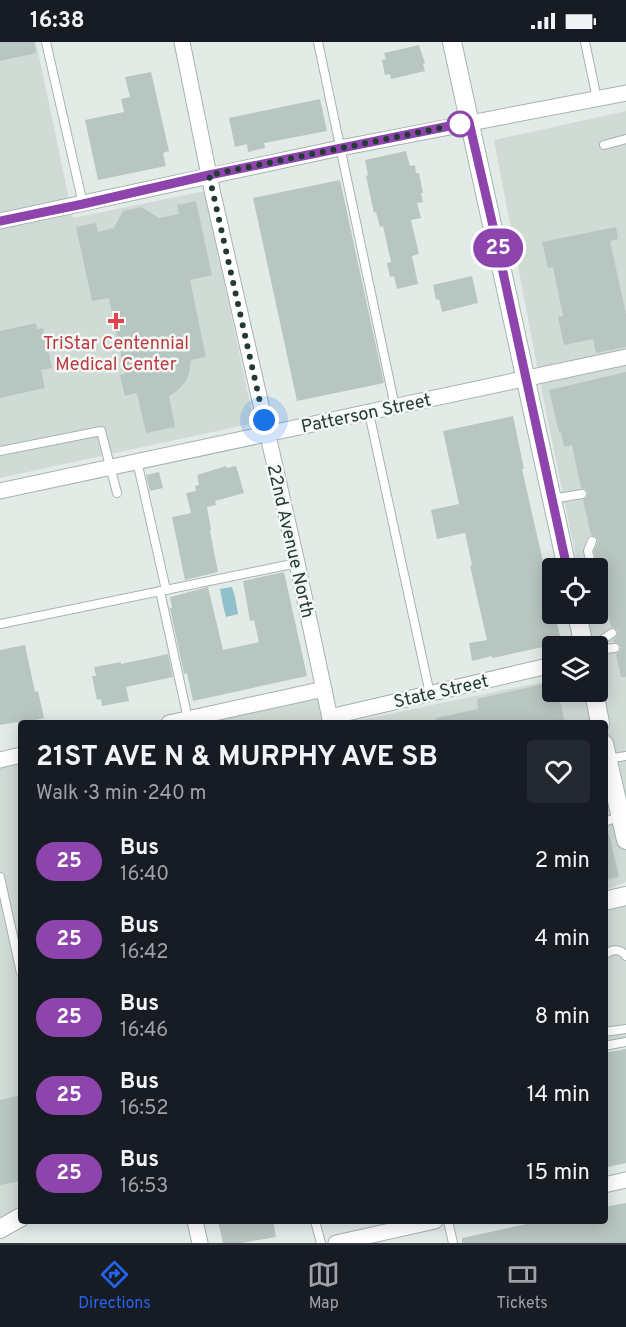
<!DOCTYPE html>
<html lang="en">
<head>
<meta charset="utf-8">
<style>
	:root { --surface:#171b24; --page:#242831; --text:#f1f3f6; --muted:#9ea1a6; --line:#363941; --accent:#2563eb }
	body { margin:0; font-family:Overpass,sans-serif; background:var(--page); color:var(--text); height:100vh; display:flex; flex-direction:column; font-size:22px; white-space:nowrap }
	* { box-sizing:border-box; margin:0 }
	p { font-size:20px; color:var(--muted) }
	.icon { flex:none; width:33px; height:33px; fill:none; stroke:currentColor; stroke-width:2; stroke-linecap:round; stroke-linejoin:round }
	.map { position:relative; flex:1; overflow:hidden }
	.panel { position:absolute; left:18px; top:678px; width:590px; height:504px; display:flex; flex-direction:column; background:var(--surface); border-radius:6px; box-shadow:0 3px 15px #0003 }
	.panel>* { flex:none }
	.badge { padding:0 12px; border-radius:20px; font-size:21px; line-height:39px }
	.fabs { position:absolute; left:542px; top:516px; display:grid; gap:12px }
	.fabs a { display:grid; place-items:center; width:66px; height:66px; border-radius:6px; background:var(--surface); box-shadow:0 3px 15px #0003; font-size:30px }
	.you { position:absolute; width:30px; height:30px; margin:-15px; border:4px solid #fff; border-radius:50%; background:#1a73e8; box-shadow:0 0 0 9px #1a73e833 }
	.map>.badge { position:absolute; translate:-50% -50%; box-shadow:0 0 0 3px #fff }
	.round { display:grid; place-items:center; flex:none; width:63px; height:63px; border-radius:6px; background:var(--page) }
	.headline { display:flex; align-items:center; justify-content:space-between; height:102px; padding:0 18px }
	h1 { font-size:28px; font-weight:700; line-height:45px }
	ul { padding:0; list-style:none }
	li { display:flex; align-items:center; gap:18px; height:78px; padding:0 18px }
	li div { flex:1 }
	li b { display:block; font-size:22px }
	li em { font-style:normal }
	li .badge { min-width:66px; font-weight:700; text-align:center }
	.status { display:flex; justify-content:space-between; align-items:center; height:42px; padding:0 30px; background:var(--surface); direction:ltr }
	.status svg { height:16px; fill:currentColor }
	.tabs { display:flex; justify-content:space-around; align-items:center; height:84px; border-top:2px solid var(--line); background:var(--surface); font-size:16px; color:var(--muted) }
	.tabs a { display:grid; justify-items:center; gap:3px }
	.tabs .selected { color:var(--accent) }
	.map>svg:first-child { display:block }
	.built { fill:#d1dbd6 }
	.water { fill:#90c0cb }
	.building { fill:#b8c6c1 }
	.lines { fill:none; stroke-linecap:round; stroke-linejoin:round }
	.lane-casing { stroke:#a6b3ae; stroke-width:10 }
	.street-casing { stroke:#a6b3ae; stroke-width:17 }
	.secondary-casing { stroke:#a2b6af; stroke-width:20 }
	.lane { stroke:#fff; stroke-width:8 }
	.street { stroke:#fff; stroke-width:15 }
	.secondary { stroke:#fff; stroke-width:18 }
	.line-casing { stroke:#fff; stroke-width:14 }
	.line { stroke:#8e44ad; stroke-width:9 }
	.walk { stroke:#243b35; stroke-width:6; stroke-dasharray:0 10.8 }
	.stop-dot { fill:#fff; stroke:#8e44ad; stroke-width:3 }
	.health-dot { fill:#e0444e; stroke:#f3f8f5; stroke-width:2 }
	.labels { text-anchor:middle; stroke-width:5; stroke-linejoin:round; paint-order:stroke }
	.health-label { font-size:18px; fill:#be3a42; stroke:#f3f8f5 }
	.street-label { font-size:18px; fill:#243b35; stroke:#f3f8f5 }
</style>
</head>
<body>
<div class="status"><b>16:38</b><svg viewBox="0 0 49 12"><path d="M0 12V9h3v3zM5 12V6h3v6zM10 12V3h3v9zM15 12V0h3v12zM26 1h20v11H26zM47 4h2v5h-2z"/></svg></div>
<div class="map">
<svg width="626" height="1201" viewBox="0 0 626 1201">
	<rect width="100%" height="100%" fill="#e3ebe7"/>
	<g class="built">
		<path d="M0,0H36L73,176L205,149L254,381L0,436Z"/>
		<path d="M626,69V840L605,848L604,681L351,680L552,638V650H597V629L599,628L597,618V604H594L588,572H597V526H578L541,345L494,98Z"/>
		<path d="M324,647L331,681H169Z"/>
		<path d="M21,713V1175L0,1187V718Z"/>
		<path d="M626,854V1000L604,1004V859Z"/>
	</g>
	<path class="water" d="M232,545L235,555L238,572L226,575L223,563L220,547Z"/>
	<g class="building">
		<path d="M0,0H34L36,11L0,19Z"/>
		<path d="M419,3L425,21L423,22L425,29L391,37L390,32L385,33L382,18L386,17L384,11Z"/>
		<path d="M151,30L169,109L163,111L166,124L98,138L85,78L124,70L121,57L130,55L125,35Z"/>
		<path d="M320,57L327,89L264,101L265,106L248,110L247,102L235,105L229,76Z"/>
		<path d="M406,109L410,124L415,123L416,131H419L423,151H421L423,160L417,161L421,176L411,178L419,212L412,214L418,242L397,247L394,234L390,235L387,221L391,220L383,184L380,185L376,170L374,171L366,134L368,133L365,118Z"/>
		<path d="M340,138L384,341L297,359L253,156Z"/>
		<path d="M196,159L212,233L190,238L206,315L191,318L189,331L186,339L178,348L169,354L175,385L146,391L137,351L125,354L120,333L125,332L109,256L92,259L76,185L96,181L98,190L114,186L123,169L141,165L159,176L179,172L177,163Z"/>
		<path d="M616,185L618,197L610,199L626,272V305L596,311L593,297L564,303L558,275L563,274L553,225L548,226L542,200Z"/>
		<path d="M472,234L478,261L442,270L439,257L436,258L433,243Z"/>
		<path d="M36,281L37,287L43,286L52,326L41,328L45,346L0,356V289Z"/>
		<path d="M626,330V635H621L616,612L620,609L621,605L618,601L614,600L613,598L617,594L618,590L615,586L611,585L601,542L605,540L606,535L601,529L598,527L594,509L598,498L595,494L591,493L583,458L587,455L588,450L585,447L581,446L572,403L564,405L561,390H559L549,348Z"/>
		<path d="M513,374L524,427H522L544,524H543L552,566V572H553L556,582H557L562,601L492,616V614L472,619L469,601L487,598L470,524L472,523L465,491L437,497L431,468L459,462L443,389Z"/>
		<path d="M226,424V426L236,424L244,451L215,459L216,463L207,465L211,488L210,489L218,530L185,538L172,475L191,471L186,451L196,449L195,444L199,443L197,433Z"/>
		<path d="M159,430L163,446L150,449L146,433Z"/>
		<path d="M284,530L307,634L193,659L187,631L184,632L170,566H172L170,555L208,545L223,608L259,600L254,578L250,579L243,539Z"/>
		<path d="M25,603L35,650L38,649L44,676L18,682L17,680L0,683V608Z"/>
		<path d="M168,612L173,635L126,645L129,659L102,664L101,657L97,658L92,634H96L94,625L121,620V622Z"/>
		<path d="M552,640V650H558L565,681H436V676L478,667L477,657Z"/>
		<path d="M604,792H609L619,835L604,838Z"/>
		<path d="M626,1007V1121L604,1126V1011Z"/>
		<path d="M21,1053V1139L0,1143V1058Z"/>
		<path d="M626,1161V1201H462V1196L541,1179H604V1165Z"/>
		<path d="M218,1179H273L276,1195L241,1201H223Z"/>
	</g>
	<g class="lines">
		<g class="lane-casing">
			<g id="lane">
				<path d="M46,0L83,162"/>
				<path d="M318,0L395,365"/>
				<path d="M585,0L597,57"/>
				<path d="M604,103L626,97"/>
				<path d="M369,371L430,652"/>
				<path d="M0,409L101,389L117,451"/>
				<path d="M137,419L166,548"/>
				<path d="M552,457L582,452"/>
				<path d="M592,499L588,509L592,526"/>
				<path d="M597,533L600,536"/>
				<path d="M160,549L188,677"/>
				<path d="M0,582L297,521"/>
				<path d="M600,605L605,607L615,606"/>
				<path d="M597,607L600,605L602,598L612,591"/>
				<path d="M606,717L626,714"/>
				<path d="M604,780L619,775"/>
				<path d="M0,835L21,931"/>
				<path d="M604,913C612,907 620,906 626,914"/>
				<path d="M604,990L626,987"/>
				<path d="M604,1004L626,1000"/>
				<path d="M315,1179L321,1201"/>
				<path d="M448,1179L453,1201"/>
			</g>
		</g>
		<g class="street-casing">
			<g id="street">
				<path d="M182,0L212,148L297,521L331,681"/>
				<path d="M0,179L340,106L626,51"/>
				<path d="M0,449L626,315"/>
				<path d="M330,675L552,623"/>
				<path d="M169,681L324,647"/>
				<path d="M0,718L21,713"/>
				<path d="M604,1143L626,1138"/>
				<path d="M195,1179L200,1201"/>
				<path d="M336,1201L435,1179"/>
			</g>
		</g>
		<g class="secondary-casing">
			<g id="secondary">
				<path d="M452,0L567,526"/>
				<path d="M577,572L584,604"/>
				<path d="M594,650L600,681"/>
				<path d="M604,702L626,798"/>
				<path d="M604,859L626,854"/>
				<path d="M0,1187L21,1175"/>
			</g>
		</g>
		<use href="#lane" class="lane"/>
		<use href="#street" class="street"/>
		<use href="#secondary" class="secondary"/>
	</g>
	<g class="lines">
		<g class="line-casing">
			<path id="line" d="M0,179L83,162L209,133L469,80L493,184L567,526"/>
		</g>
		<use href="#line" class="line"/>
		<path class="walk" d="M264,378L209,133L460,82"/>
	</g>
	<circle class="stop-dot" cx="460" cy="82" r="12"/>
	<path class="health-dot" d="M113 270h6v6h6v6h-6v6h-6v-6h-6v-6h6z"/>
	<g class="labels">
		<g class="health-label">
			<text x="116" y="307">TriStar Centennial<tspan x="116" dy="21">Medical Center</tspan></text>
		</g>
		<g class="street-label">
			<text transform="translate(366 371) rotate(-12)" y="6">Patterson Street</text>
			<text transform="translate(291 499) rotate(77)" y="6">22nd Avenue North</text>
			<text transform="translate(441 649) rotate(-13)" y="6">State Street</text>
		</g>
	</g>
</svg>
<div class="fabs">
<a><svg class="icon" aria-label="locate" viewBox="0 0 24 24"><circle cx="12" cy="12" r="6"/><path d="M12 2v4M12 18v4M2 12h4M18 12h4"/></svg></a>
<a><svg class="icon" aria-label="layers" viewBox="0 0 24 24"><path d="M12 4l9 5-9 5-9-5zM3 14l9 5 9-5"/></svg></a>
</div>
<div class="you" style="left:264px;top:378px"></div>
<b class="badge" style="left:498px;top:206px;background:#8e44ad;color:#fff">25</b>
<section class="panel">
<div class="headline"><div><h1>21ST AVE N &amp; MURPHY AVE SB</h1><p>Walk · 3 min · 240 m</p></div><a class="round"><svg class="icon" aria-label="heart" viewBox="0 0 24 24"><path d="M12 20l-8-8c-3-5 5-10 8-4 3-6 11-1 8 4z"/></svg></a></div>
<ul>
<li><span class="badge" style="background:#8e44ad;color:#fff">25</span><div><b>Bus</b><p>16:40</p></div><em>2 min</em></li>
<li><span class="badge" style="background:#8e44ad;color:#fff">25</span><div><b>Bus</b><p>16:42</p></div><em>4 min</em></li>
<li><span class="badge" style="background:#8e44ad;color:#fff">25</span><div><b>Bus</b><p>16:46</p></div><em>8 min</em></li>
<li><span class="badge" style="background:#8e44ad;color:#fff">25</span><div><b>Bus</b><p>16:52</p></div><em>14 min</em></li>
<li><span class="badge" style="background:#8e44ad;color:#fff">25</span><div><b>Bus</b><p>16:53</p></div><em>15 min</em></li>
</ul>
</section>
</div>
<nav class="tabs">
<a class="selected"><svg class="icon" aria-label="directions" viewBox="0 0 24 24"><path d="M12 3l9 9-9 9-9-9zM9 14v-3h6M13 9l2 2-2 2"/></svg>Directions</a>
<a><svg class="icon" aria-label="map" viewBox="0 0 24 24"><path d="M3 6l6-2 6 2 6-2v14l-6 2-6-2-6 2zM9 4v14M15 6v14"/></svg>Map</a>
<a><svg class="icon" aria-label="tickets" viewBox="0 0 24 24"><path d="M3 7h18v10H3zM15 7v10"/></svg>Tickets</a>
</nav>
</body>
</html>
